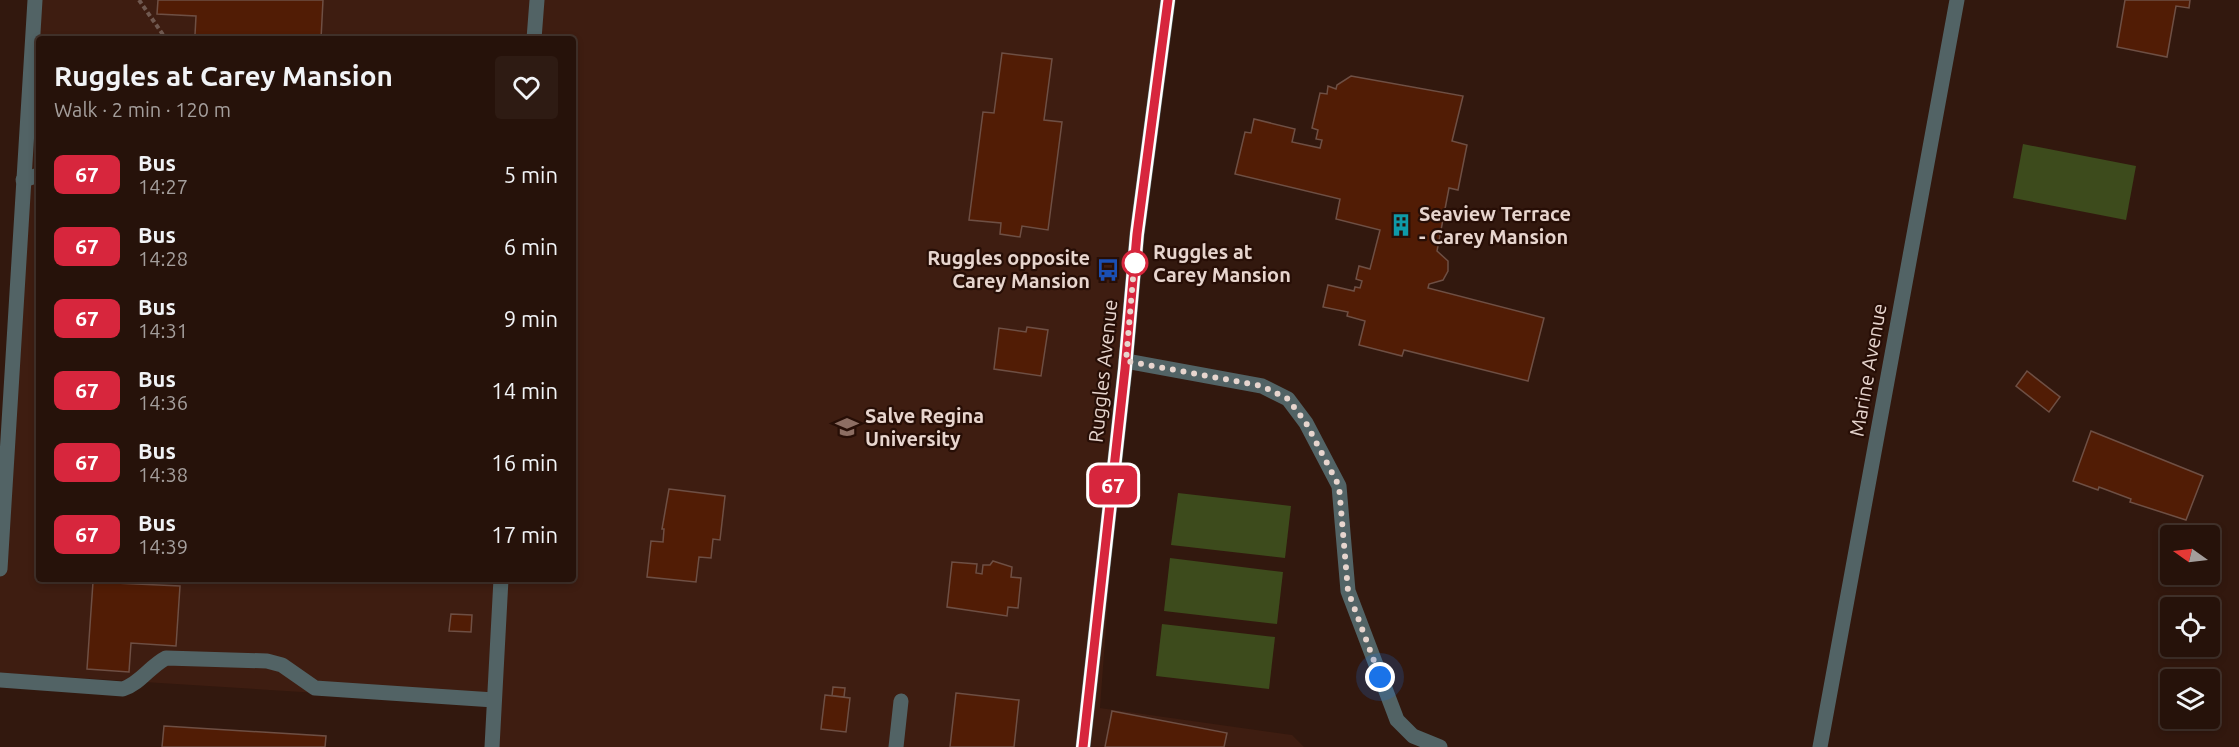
<!DOCTYPE html>
<html lang="en">
<head>
<meta charset="utf-8">
<style>
	:root { --surface:#26120a; --page:#2e1b13; --text:#f1f3f6; --muted:#a49e9c; --line:#42322b }
	body { margin:0; font-family:Ubuntu,sans-serif; background:var(--page); color:var(--text); height:100vh; display:flex; flex-direction:column; font-size:22px; white-space:nowrap }
	* { box-sizing:border-box; margin:0 }
	p { font-size:20px; color:var(--muted) }
	.icon { flex:none; width:33px; height:33px; fill:none; stroke:currentColor; stroke-width:2; stroke-linecap:round; stroke-linejoin:round }
	.map { position:relative; flex:1; overflow:hidden }
	.drawer { position:absolute; left:36px; top:36px; width:540px; height:546px; display:flex; flex-direction:column; background:var(--surface); border-radius:6px; box-shadow:0 3px 9px #0003,0 0 0 2px var(--line) }
	.drawer>* { flex:none }
	.badge { padding:0 12px; border-radius:9px; font-size:21px; line-height:39px }
	.needle { width:39px; rotate:284deg }
	.fabs { position:absolute; left:2160px; top:525px; display:grid; gap:12px }
	.fabs a { display:grid; place-items:center; width:60px; height:60px; border-radius:6px; background:var(--surface); box-shadow:0 3px 9px #0003,0 0 0 2px var(--line); font-size:30px }
	.you { position:absolute; width:30px; height:30px; margin:-15px; border:4px solid #fff; border-radius:50%; background:#1a73e8; box-shadow:0 0 0 9px #1a73e833 }
	.map>.badge { position:absolute; translate:-50% -50%; box-shadow:0 0 0 3px #fff }
	.round { display:grid; place-items:center; flex:none; width:63px; height:63px; border-radius:6px; background:var(--page) }
	.overview { display:flex; align-items:center; justify-content:space-between; height:102px; padding:0 18px }
	h1 { font-size:28px; font-weight:600; line-height:45px }
	ul { padding:0; list-style:none }
	li { display:flex; align-items:center; gap:18px; height:72px; padding:0 18px }
	li div { flex:1 }
	li b { display:block; font-size:22px }
	li em { font-style:normal }
	li .badge { min-width:66px; font-weight:700; text-align:center }
	.map>svg:first-child { display:block }
	.built { fill:#3e1d11; fill-rule:evenodd }
	.green { fill:#3d4b1c }
	.building { fill:#511c05; stroke:#6e4f44; stroke-width:1.5 }
	.lines { fill:none; stroke-linecap:round; stroke-linejoin:round }
	.path { stroke:#705950; stroke-width:4; stroke-dasharray:4.5 3; stroke-linecap:butt }
	.minor { stroke:#526365; stroke-width:15 }
	.line-casing { stroke:#fff; stroke-width:14 }
	.line { stroke:#d7263d; stroke-width:9 }
	.walk { stroke:#e7d5ce; stroke-width:6; stroke-dasharray:0 10.8 }
	.stop-dot { fill:#fff; stroke:#d7263d; stroke-width:3 }
	.labels { text-anchor:middle; stroke-width:4.5; stroke-linejoin:round; paint-order:stroke }
	.poi-label { font-size:20px; font-weight:bold; fill:#e7d5ce; stroke:#270e06; text-anchor:start }
	.stop-label { font-size:20px; font-weight:bold; fill:#e7d5ce; stroke:#270e06; text-anchor:start }
	.street-label { font-size:20px; fill:#e7d5ce; stroke:#270e06 }
</style>
</head>
<body>
<div class="map">
<svg width="2239" height="747" viewBox="0 0 2239 747">
	<rect width="100%" height="100%" fill="#32180e"/>
	<path class="built" d="M35,0H1168L1125,369L1100,708L1292,735L1304,747H492L493,704L0,673V569ZM39,39H573V579H39Z"/>
	<g class="green">
		<path d="M2023,144L2136,166L2126,220L2013,198Z"/>
		<path d="M1178,493L1291,506L1285,558L1171,545Z"/>
		<path d="M1170,558L1283,572L1277,624L1164,611Z"/>
		<path d="M1162,624L1275,637L1269,689L1156,676Z"/>
	</g>
	<g class="building">
		<path d="M158,0H323L321,39L195,35L196,16L157,14Z"/>
		<path d="M2125,0H2190L2189,8L2176,6L2167,57L2117,47Z"/>
		<path d="M224,36L252,37V39H223Z"/>
		<path d="M1002,53L1052,59L1044,120L1062,122L1048,230L1022,226L1020,237L1000,234L1001,223L969,220L983,112L994,113Z"/>
		<path d="M1351,76L1463,96L1452,141L1467,145L1458,190L1449,188L1437,251L1448,261V271L1443,280L1429,284L1428,288L1544,318L1528,381L1404,350L1402,356L1359,345L1365,321L1347,316L1348,312L1323,307L1328,285L1354,291L1355,287L1360,288L1362,281L1356,279L1359,266L1370,269L1380,230L1336,219L1340,199L1235,174L1245,132L1251,133L1254,119L1295,129L1292,142L1320,148L1322,140L1316,139L1318,130L1312,128L1320,93L1327,94L1328,86L1336,89L1337,85Z"/>
		<path d="M1027,327L1048,330L1041,376L994,369L999,328L1026,332Z"/>
		<path d="M2027,371L2060,397L2049,412L2016,386Z"/>
		<path d="M2091,431L2203,476L2186,520L2130,502L2131,499L2099,487L2098,490L2073,481Z"/>
		<path d="M669,489L725,496L720,540L713,539L711,558L699,557L696,582L647,577L651,541L663,542L664,529H662Z"/>
		<path d="M993,561L1012,567L1011,577L1021,578L1018,608L1008,607L1007,616L947,607L952,562L977,564L976,573L982,574L983,565H990Z"/>
		<path d="M93,582L180,586L176,646L131,643L129,672L87,669Z"/>
		<path d="M451,614L472,615L471,632L449,631Z"/>
		<path d="M833,687L845,688L844,697L832,696Z"/>
		<path d="M956,693L1019,700L1014,747H950Z"/>
		<path d="M825,695L850,698L846,732L821,729Z"/>
		<path d="M1112,711L1227,733L1224,747H1105Z"/>
		<path d="M164,726L326,736L325,747H162Z"/>
	</g>
	<g class="lines">
		<path class="path" d="M139,0L166,39"/>
		<g class="minor">
			<path d="M534,39L537,0"/>
			<path d="M23,180L39,175"/>
			<path d="M1126,361L1262,386L1288,399L1306,423L1339,486L1348,591L1397,720L1413,736L1440,747"/>
			<path d="M0,569L35,0"/>
			<path d="M0,680L123,689C141,683 149,667 166,658L267,661L282,665L315,688L494,700"/>
			<path d="M492,747L501,579"/>
			<path d="M896,747L901,701"/>
			<path d="M1083,747L1125,369L1137,234L1168,0"/>
			<path d="M1820,747L1957,0"/>
		</g>
	</g>
	<g class="lines">
		<g class="line-casing">
			<path id="line" d="M1083,747L1125,369L1137,234L1168,0"/>
		</g>
		<use href="#line" class="line"/>
		<path class="walk" d="M1135,263V255L1126,361L1262,386L1288,399L1306,423L1339,486L1348,591L1380,677"/>
	</g>
	<defs>
		<g id="building-bare" transform="scale(1.8)"><path d="M-4-6H4V6H1V3H-1V6H-4ZM-2.5-4.3h1.7v1.8h-1.7ZM.8-4.3h1.7v1.8H.8ZM-2.5-1h1.7V.8h-1.7ZM.8-1h1.7V.8H.8Z" fill="#0f9aa8" stroke="#270e06" stroke-width="2.5" paint-order="stroke"/></g>
		<g id="bus-bare" transform="scale(1.8)"><path d="M-5-6H5V4H4V6H2V4H-2V6H-4V4H-5ZM-3.5-4V0h7V-4ZM-3.5 1.2v1.5H-2V1.2ZM2 1.2v1.5H3.5V1.2Z" fill="#1a4fb4" stroke="#270e06" stroke-width="2.5" paint-order="stroke"/></g>
		<g id="university-bare" transform="scale(1.8)"><path d="M0-5L7-2L0 1L-7-2ZM-4 1L0 2.5L4 1V4Q0 6-4 4Z" fill="#8d6e63" stroke="#270e06" stroke-width="2.5" paint-order="stroke"/></g>
	</defs>
	<g fill-rule="evenodd">
		<use href="#building-bare" x="1401" y="225"/>
		<use href="#bus-bare" x="1108" y="270"/>
		<use href="#university-bare" x="847" y="427"/>
	</g>
	<circle class="stop-dot" cx="1135" cy="263" r="12"/>
	<g class="labels">
		<g class="poi-label">
			<text x="1419" y="221">Seaview Terrace<tspan x="1419" dy="23">- Carey Mansion</tspan></text>
			<text x="1090" y="265" text-anchor="end">Ruggles opposite<tspan x="1090" dy="23">Carey Mansion</tspan></text>
			<text x="865" y="423">Salve Regina<tspan x="865" dy="23">University</tspan></text>
		</g>
		<g class="stop-label">
			<text x="1153" y="259">Ruggles at<tspan x="1153" dy="23">Carey Mansion</tspan></text>
		</g>
		<g class="street-label">
			<text transform="translate(1868 370) rotate(-80)" y="7">Marine Avenue</text>
			<text transform="translate(1103 371) rotate(-84)" y="7">Ruggles Avenue</text>
		</g>
	</g>
</svg>
<div class="fabs">
<a><svg class="needle" viewBox="-14 -14 28 28"><path d="M0-13l5 13h-10z" fill="#e53935"/><path d="M0 13l5-13h-10z" fill="#a49e9c"/></svg></a>
<a><svg class="icon" aria-label="locate" viewBox="0 0 24 24"><circle cx="12" cy="12" r="6"/><path d="M12 2v4M12 18v4M2 12h4M18 12h4"/></svg></a>
<a><svg class="icon" aria-label="layers" viewBox="0 0 24 24"><path d="M12 4l9 5-9 5-9-5zM3 14l9 5 9-5"/></svg></a>
</div>
<div class="you" style="left:1380px;top:677px"></div>
<b class="badge" style="left:1113px;top:485px;background:#d7263d;color:#fff">67</b>
<section class="drawer">
<div class="overview"><div><h1>Ruggles at Carey Mansion</h1><p>Walk · 2 min · 120 m</p></div><a class="round"><svg class="icon" aria-label="heart" viewBox="0 0 24 24"><path d="M12 20l-8-8c-3-5 5-10 8-4 3-6 11-1 8 4z"/></svg></a></div>
<ul>
<li><span class="badge" style="background:#d7263d;color:#fff">67</span><div><b>Bus</b><p>14:27</p></div><em>5 min</em></li>
<li><span class="badge" style="background:#d7263d;color:#fff">67</span><div><b>Bus</b><p>14:28</p></div><em>6 min</em></li>
<li><span class="badge" style="background:#d7263d;color:#fff">67</span><div><b>Bus</b><p>14:31</p></div><em>9 min</em></li>
<li><span class="badge" style="background:#d7263d;color:#fff">67</span><div><b>Bus</b><p>14:36</p></div><em>14 min</em></li>
<li><span class="badge" style="background:#d7263d;color:#fff">67</span><div><b>Bus</b><p>14:38</p></div><em>16 min</em></li>
<li><span class="badge" style="background:#d7263d;color:#fff">67</span><div><b>Bus</b><p>14:39</p></div><em>17 min</em></li>
</ul>
</section>
</div>
</body>
</html>
